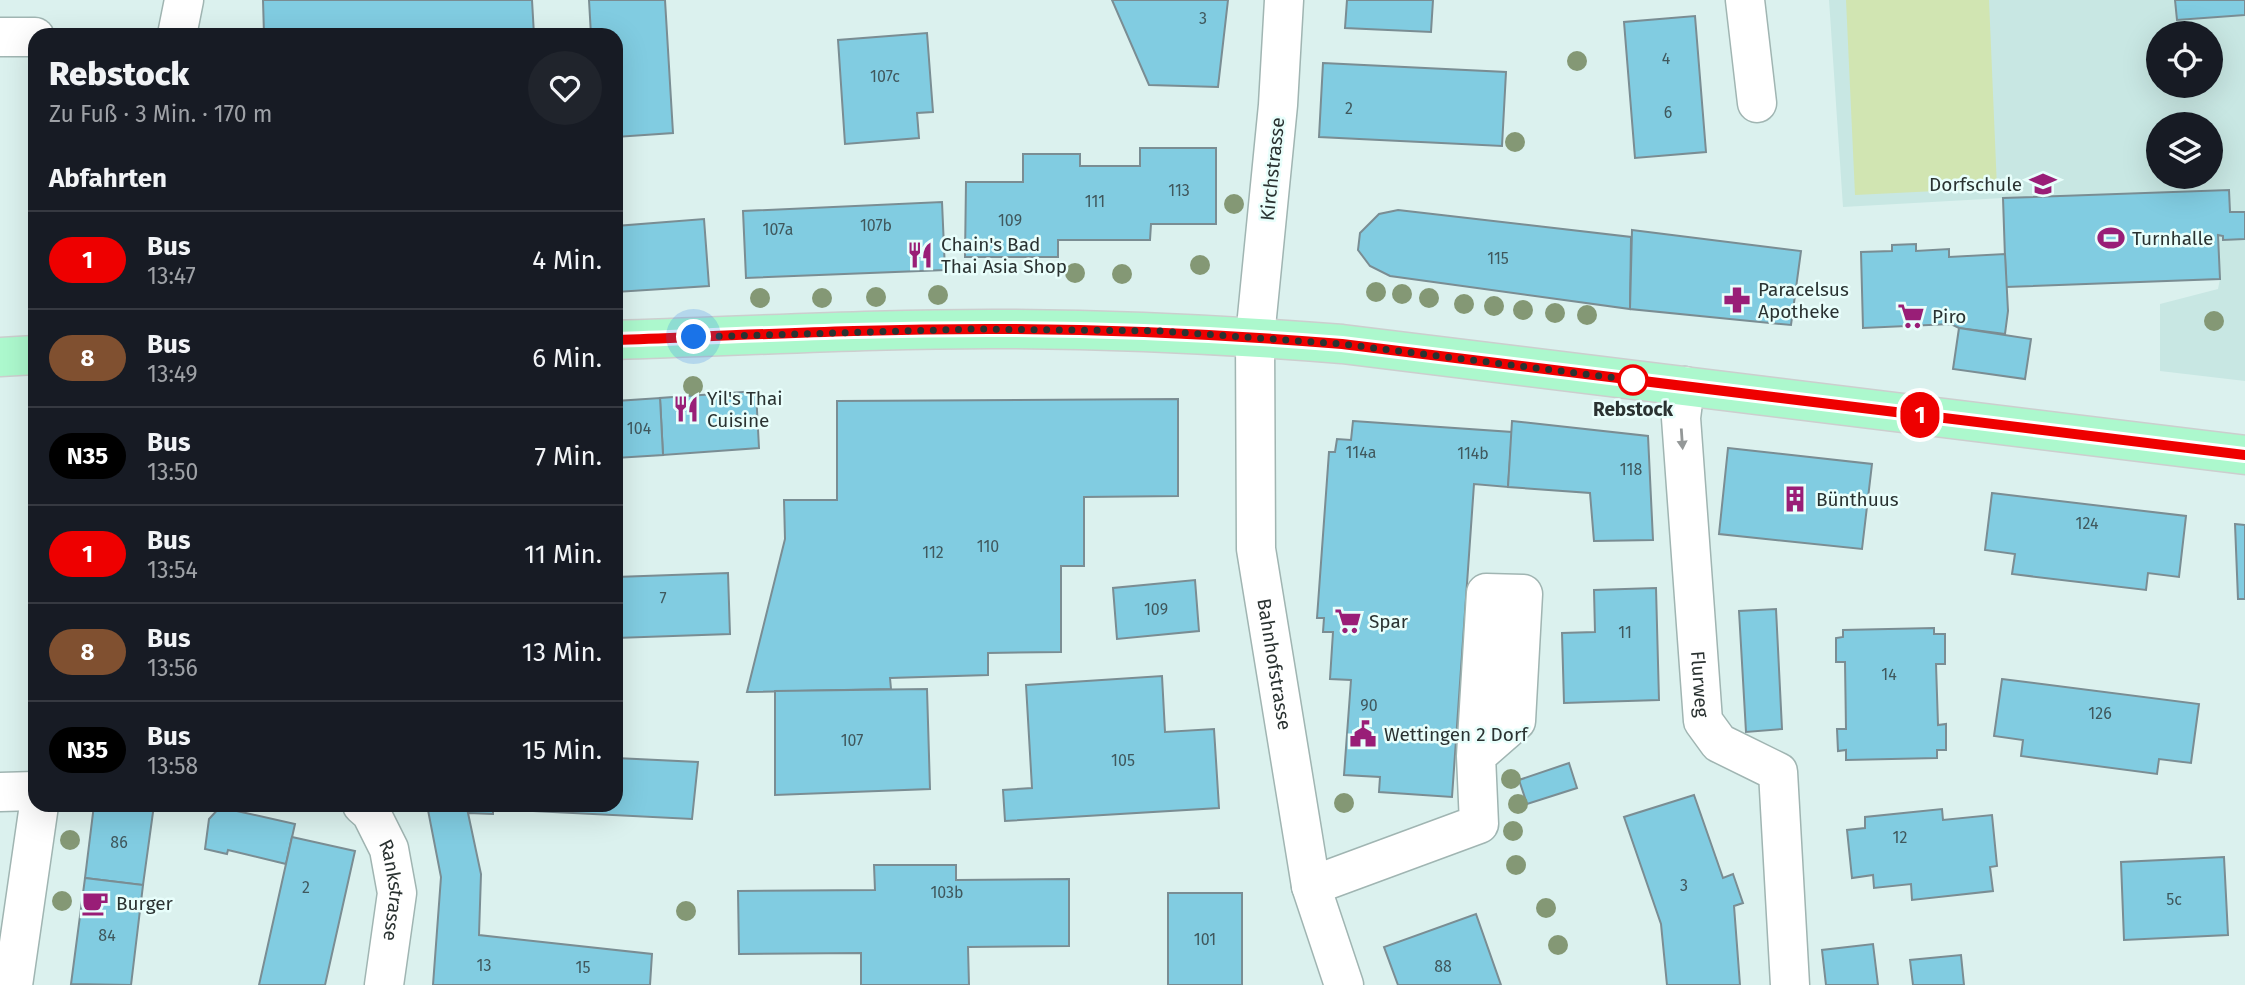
<!DOCTYPE html>
<html lang="de">
<head>
<meta charset="utf-8">
<style>
	:root { --surface:#171b24; --page:#20242c; --text:#f1f3f6; --muted:#9ea1a6; --line:#363941 }
	body { margin:0; font-family:"Fira Sans",sans-serif; background:var(--page); color:var(--text); height:100vh; display:flex; flex-direction:column; font-size:26px; white-space:nowrap }
	* { box-sizing:border-box; margin:0 }
	p { font-size:23px; color:var(--muted) }
	.icon { flex:none; width:38px; height:38px; fill:none; stroke:currentColor; stroke-width:2; stroke-linecap:round; stroke-linejoin:round }
	.map { position:relative; flex:1; overflow:hidden }
	.sheet { position:absolute; left:28px; top:28px; width:595px; height:784px; display:flex; flex-direction:column; background:var(--surface); border-radius:21px; box-shadow:0 7px 28px #0002 }
	.sheet>* { flex:none }
	.badge { padding:0 14px; border-radius:23px; font-size:24px; line-height:46px }
	.tools { position:absolute; left:2146px; top:21px; display:grid; gap:14px }
	.tools a { display:grid; place-items:center; width:77px; height:77px; border-radius:50%; background:var(--surface); box-shadow:0 7px 28px #0002; font-size:35px }
	.you { position:absolute; width:35px; height:35px; margin:-18px; border:5px solid #fff; border-radius:50%; background:#1a73e8; box-shadow:0 0 0 10px #1a73e833 }
	.map>.badge { position:absolute; translate:-50% -50%; box-shadow:0 0 0 4px #fff }
	h2 { padding:0 21px; font-size:26px; line-height:63px }
	.round { display:grid; place-items:center; flex:none; width:74px; height:74px; border-radius:37px; background:var(--page) }
	.head { display:flex; align-items:center; justify-content:space-between; height:119px; padding:0 21px }
	h1 { font-size:33px; font-weight:800; line-height:52px }
	ul { padding:0; list-style:none }
	li { display:flex; align-items:center; gap:21px; height:98px; padding:0 21px; border-top:2px solid var(--line) }
	li div { flex:1 }
	li b { display:block; font-size:26px }
	li em { font-style:normal }
	li .badge { min-width:77px; font-weight:700; text-align:center }
	.map>svg:first-child { display:block }
	.built { fill:#c8e7e3; fill-rule:evenodd }
	.green { fill:#d1e5b2 }
	.building { fill:#81cce1; stroke:#7a8d93; stroke-width:2 }
	.lines { fill:none; stroke-linecap:round; stroke-linejoin:round }
	.minor-casing { stroke:#a0b5b2; stroke-width:41 }
	.major-casing { stroke:#cccece; stroke-width:41 }
	.minor { stroke:#fff; stroke-width:38 }
	.major { stroke:#acf8cd; stroke-width:38 }
	.tree { fill:#849875 }
	.oneway { fill:#949898 }
	.line-casing { stroke:#fff; stroke-width:16 }
	.line { stroke:#e00; stroke-width:10 }
	.walk { stroke:#2a3231; stroke-width:7; stroke-dasharray:0 12.6 }
	.stop-dot { fill:#fff; stroke:#e00; stroke-width:3.5 }
	.labels { text-anchor:middle; stroke-width:5; stroke-linejoin:round; paint-order:stroke }
	.number-label { font-size:16px; fill:#40585d }
	.street-label { font-size:19px; fill:#2a3231; stroke:#e8fefb }
	.poi-label { font-size:19px; fill:#2a3231; stroke:#e8fefb; text-anchor:start }
	.stop-label { font-size:19px; font-weight:bold; fill:#2a3231; stroke:#e8fefb }
</style>
</head>
<body>
<div class="map">
<svg width="2245" height="985" viewBox="0 0 2245 985">
	<rect width="100%" height="100%" fill="#dbf1ee"/>
	<path class="built" d="M1829,0H2245V381L2160,371V304L2218,289L2220,279L2214,191L2003,198L1843,207ZM2158,33H2210V86H2158ZM2158,124H2210V177H2158Z"/>
	<path class="green" d="M1846,0H1989L1997,188L1855,195Z"/>
	<g class="building">
		<path d="M263,0H532L534,35H264Z"/>
		<path d="M589,0H665L673,133L616,137V35H591Z"/>
		<path d="M1112,0H1228L1218,87L1149,85Z"/>
		<path d="M1347,0H1433L1431,32L1345,28Z"/>
		<path d="M2175,0H2245V15L2177,20Z"/>
		<path d="M1695,16L1706,152L1635,158L1624,22Z"/>
		<path d="M927,33L933,112L917,113L919,138L845,144L838,40Z"/>
		<path d="M1323,63L1506,72L1502,146L1319,137Z"/>
		<path d="M1140,148H1216V224H1151L1150,240H1058V257H965L966,182H1023V154H1080V166H1140Z"/>
		<path d="M2229,190L2230,212H2245V239L2223,240V236L2218,235L2220,279L2006,287L2003,198Z"/>
		<path d="M942,202L945,270L746,278L743,211Z"/>
		<path d="M1398,210L1631,237L1630,309L1390,276L1370,266L1358,250L1360,233L1379,214Z"/>
		<path d="M704,219L709,286L616,292V226Z"/>
		<path d="M1632,230L1801,251L1791,325L1630,309Z"/>
		<path d="M1916,244V251L1949,249V257L2005,254L2008,311L2005,334L1959,328L1951,324L1863,328L1861,252L1892,251V245Z"/>
		<path d="M1959,328L2031,339L2025,379L1953,369Z"/>
		<path d="M756,391L759,448L663,455L660,398Z"/>
		<path d="M660,398L663,455L616,458V401Z"/>
		<path d="M1178,399V496L1084,497V566H1061V652L988,653V675L890,678L891,689L747,692L785,539L784,500H837V401Z"/>
		<path d="M1353,421L1512,432L1508,487L1474,484L1452,797L1379,792L1380,777L1344,775L1351,680L1330,679L1333,632H1323L1324,618H1317L1329,452H1335L1337,439L1351,440Z"/>
		<path d="M1512,421L1648,436L1653,540L1594,541L1590,493L1508,487Z"/>
		<path d="M1728,448L1872,464L1862,549L1719,534Z"/>
		<path d="M1992,493L2186,516L2179,577L2148,573L2146,590L2012,574L2015,554L1985,550Z"/>
		<path d="M2235,524L2245,525V599H2238Z"/>
		<path d="M728,573L730,634L616,638V577Z"/>
		<path d="M1195,580L1199,631L1117,639L1113,588Z"/>
		<path d="M1656,588L1659,700L1564,703L1562,633L1595,632L1594,590Z"/>
		<path d="M1776,609L1782,729L1746,732L1739,611Z"/>
		<path d="M1934,628V634H1945V664H1936L1938,725L1946,724V750H1937V758L1846,760V750L1838,751L1837,729H1846L1845,662H1836V638L1843,637V630Z"/>
		<path d="M1162,676L1165,732L1214,729L1219,808L1005,821L1003,790L1032,788L1026,685Z"/>
		<path d="M2002,679L2199,704L2191,763L2159,759L2157,774L2021,756L2023,740L1994,736Z"/>
		<path d="M927,689L930,789L775,795V691Z"/>
		<path d="M616,758L698,762L692,819L493,809V814L468,813L481,874L479,935L652,954L650,985H433L441,877L427,805H616Z"/>
		<path d="M1569,763L1577,788L1527,804L1519,780Z"/>
		<path d="M1694,795L1723,878L1733,874L1743,903L1734,906L1740,985H1667L1661,924L1624,817Z"/>
		<path d="M94,805H154L143,885L85,878Z"/>
		<path d="M222,805H232L237,811L295,824L286,864L228,850L227,854L205,849L209,819Z"/>
		<path d="M1942,809L1943,820L1992,815L1997,866L1990,867L1993,891L1912,900L1911,884L1874,888L1873,875L1852,878L1847,830L1865,828V817Z"/>
		<path d="M292,837L355,851L325,985H259Z"/>
		<path d="M2224,857L2228,935L2124,940L2121,862Z"/>
		<path d="M874,865H956V880L1069,879V946L968,947L969,985H861V953L739,954L738,891L875,890Z"/>
		<path d="M85,878L143,885L131,985L71,984Z"/>
		<rect x="1168" y="893" width="74" height="92"/>
		<path d="M1476,914L1501,985H1398L1384,947Z"/>
		<path d="M1873,944L1878,985H1826L1822,950Z"/>
		<path d="M1961,955L1964,985H1913L1910,960Z"/>
	</g>
	<g class="lines">
		<g class="minor-casing">
			<g id="minor">
				<path id="s1" d="M1284,0L1278,105L1255,337L1256,549L1311,886L1344,985"/>
				<path d="M1745,0L1757,103"/>
				<path d="M177,35L184,0"/>
				<path d="M0,37H35"/>
				<path id="s2" d="M1685,386L1681,418L1703,721L1719,743L1778,772L1790,985"/>
				<path d="M0,792L35,791"/>
				<path id="s3" d="M362,805L371,813L389,849L397,893L384,985"/>
				<path d="M1311,886L1479,824L1476,756L1516,721L1523,594L1486,593L1476,756"/>
				<path d="M13,985L39,805"/>
			</g>
		</g>
		<g class="major-casing">
			<g id="major">
				<path d="M616,340C748,336 881,328 1014,329C1123,330 1232,335 1342,344L2245,455"/>
				<path d="M0,357L35,355"/>
			</g>
		</g>
		<use href="#minor" class="minor"/>
		<use href="#major" class="major"/>
	</g>
	<g class="tree">
		<circle cx="1577" cy="61" r="10"/>
		<circle cx="1515" cy="142" r="10"/>
		<circle cx="1234" cy="204" r="10"/>
		<circle cx="1200" cy="265" r="10"/>
		<circle cx="1075" cy="273" r="10"/>
		<circle cx="1122" cy="274" r="10"/>
		<circle cx="1376" cy="292" r="10"/>
		<circle cx="1402" cy="294" r="10"/>
		<circle cx="938" cy="295" r="10"/>
		<circle cx="876" cy="297" r="10"/>
		<circle cx="760" cy="298" r="10"/>
		<circle cx="822" cy="298" r="10"/>
		<circle cx="1429" cy="298" r="10"/>
		<circle cx="1464" cy="304" r="10"/>
		<circle cx="1494" cy="306" r="10"/>
		<circle cx="1523" cy="310" r="10"/>
		<circle cx="1555" cy="313" r="10"/>
		<circle cx="1587" cy="315" r="10"/>
		<circle cx="2214" cy="321" r="10"/>
		<circle cx="693" cy="386" r="10"/>
		<circle cx="1511" cy="779" r="10"/>
		<circle cx="1344" cy="803" r="10"/>
		<circle cx="1518" cy="804" r="10"/>
		<circle cx="1513" cy="831" r="10"/>
		<circle cx="70" cy="840" r="10"/>
		<circle cx="1516" cy="865" r="10"/>
		<circle cx="62" cy="901" r="10"/>
		<circle cx="1546" cy="908" r="10"/>
		<circle cx="686" cy="911" r="10"/>
		<circle cx="1558" cy="945" r="10"/>
	</g>
	<defs><path id="oneway-solid" d="M-6-.8H1V-3.2L6.5 0L1 3.2V.8H-6Z" transform="scale(1.75)"/></defs>
	<use class="oneway" href="#oneway-solid" transform="translate(1682 439) rotate(86)"/>
	<g class="lines">
		<g class="line-casing">
			<path id="line" d="M616,340C748,335 881,328 1013,329C1123,330 1232,335 1342,344L2245,455"/>
		</g>
		<use href="#line" class="line"/>
		<path class="walk" d="M694,337L973,329L1160,331L1342,344L1633,380"/>
	</g>
	<defs>
		<g id="school-bare" transform="scale(2.1)"><path d="M0-5L7-2L0 1L-7-2ZM-4 1L0 2.5L4 1V4Q0 6-4 4Z" fill="#991e77" stroke="#e8fefb" stroke-width="2.5" paint-order="stroke"/></g>
		<g id="stadium-bare" transform="scale(2.1)"><path d="M0-5a6.5 5 0 1 0 0 10a6.5 5 0 1 0 0-10ZM-3.5-1.8h7v3.6h-7Z" fill="#991e77" stroke="#e8fefb" stroke-width="2.5" paint-order="stroke"/></g>
		<g id="restaurant-bare" transform="scale(2.1)"><path d="M-5-6h1v4h1v-4h1v4h1v-4h1v5L-1.5 .5V6h-2V.5L-5-1ZM5-6V6H3V1.5H1.5Q1.5-4 5-6Z" fill="#991e77" stroke="#e8fefb" stroke-width="2.5" paint-order="stroke"/></g>
		<g id="pharmacy-bare" transform="scale(2.1)"><path d="M-2-6h4v4h4v4h-4v4h-4v-4h-4v-4h4Z" fill="#991e77" stroke="#e8fefb" stroke-width="2.5" paint-order="stroke"/></g>
		<g id="supermarket-bare" transform="scale(2.1)"><path d="M-6-5.5h2.5l.6 2H6L4.5 2H-2.5L-4.4-4H-6ZM-1.5 3.2a1.3 1.3 0 1 0 .1 0ZM3 3.2a1.3 1.3 0 1 0 .1 0Z" fill="#991e77" stroke="#e8fefb" stroke-width="2.5" paint-order="stroke"/></g>
		<g id="building-bare" transform="scale(2.1)"><path d="M-4-6H4V6H1V3H-1V6H-4ZM-2.5-4.3h1.7v1.8h-1.7ZM.8-4.3h1.7v1.8H.8ZM-2.5-1h1.7V.8h-1.7ZM.8-1h1.7V.8H.8Z" fill="#991e77" stroke="#e8fefb" stroke-width="2.5" paint-order="stroke"/></g>
		<g id="civic-bare" transform="scale(2.1)"><path d="M-.6-6.5H3V-4.5H.6V-3L4-1V1h2V6H-6V1h2V-1L-.6-3ZM-1.2 2.5V6h2.4V2.5Z" fill="#991e77" stroke="#e8fefb" stroke-width="2.5" paint-order="stroke"/></g>
		<g id="cafe-bare" transform="scale(2.1)"><path d="M-5.5-4.5H6V0H3Q3 3.5 0 3.5H-2.5Q-5.5 3.5-5.5 0ZM3-3.2v2h1.7v-2ZM-6 4.5H4V6H-6Z" fill="#991e77" stroke="#e8fefb" stroke-width="2.5" paint-order="stroke"/></g>
	</defs>
	<g fill-rule="evenodd">
		<use href="#school-bare" x="2043" y="184"/>
		<use href="#stadium-bare" x="2111" y="238"/>
		<use href="#restaurant-bare" x="920" y="255"/>
		<use href="#pharmacy-bare" x="1737" y="300"/>
		<use href="#supermarket-bare" x="1911" y="316"/>
		<use href="#restaurant-bare" x="686" y="409"/>
		<use href="#building-bare" x="1795" y="499"/>
		<use href="#supermarket-bare" x="1348" y="621"/>
		<use href="#civic-bare" x="1363" y="734"/>
		<use href="#cafe-bare" x="95" y="903"/>
	</g>
	<circle class="stop-dot" cx="1633" cy="380" r="14"/>
	<g class="labels">
		<g class="number-label">
			<text x="1203" y="24">3</text>
			<text x="1666" y="64">4</text>
			<text x="885" y="82">107c</text>
			<text x="1349" y="114">2</text>
			<text x="1668" y="118">6</text>
			<text x="1179" y="196">113</text>
			<text x="1095" y="207">111</text>
			<text x="1010" y="226">109</text>
			<text x="876" y="231">107b</text>
			<text x="778" y="235">107a</text>
			<text x="1498" y="264">115</text>
			<text x="639" y="434">104</text>
			<text x="1361" y="458">114a</text>
			<text x="1473" y="459">114b</text>
			<text x="1631" y="475">118</text>
			<text x="2087" y="529">124</text>
			<text x="988" y="552">110</text>
			<text x="933" y="558">112</text>
			<text x="663" y="604">7</text>
			<text x="1156" y="615">109</text>
			<text x="1625" y="638">11</text>
			<text x="1889" y="680">14</text>
			<text x="1369" y="711">90</text>
			<text x="2100" y="719">126</text>
			<text x="852" y="746">107</text>
			<text x="1123" y="766">105</text>
			<text x="1900" y="843">12</text>
			<text x="119" y="848">86</text>
			<text x="1684" y="891">3</text>
			<text x="306" y="893">2</text>
			<text x="947" y="898">103b</text>
			<text x="2174" y="905">5c</text>
			<text x="107" y="941">84</text>
			<text x="1205" y="945">101</text>
			<text x="484" y="971">13</text>
			<text x="1443" y="972">88</text>
			<text x="583" y="973">15</text>
		</g>
		<g class="street-label">
			<text transform="translate(1272 169) rotate(-84)" y="7">Kirchstrasse</text>
			<text dy="7" stroke="none"><textPath href="#s1" startOffset="667">Bahnhofstrasse</textPath></text>
			<text dy="7" stroke="none"><textPath href="#s2" startOffset="299">Flurweg</textPath></text>
			<text dy="7" stroke="none"><textPath href="#s3" startOffset="94">Rankstrasse</textPath></text>
		</g>
		<g class="poi-label">
			<text x="2022" y="191" text-anchor="end">Dorfschule</text>
			<text x="2132" y="245">Turnhalle</text>
			<text x="941" y="251">Chain's Bad<tspan x="941" dy="22">Thai Asia Shop</tspan></text>
			<text x="1758" y="296">Paracelsus<tspan x="1758" dy="22">Apotheke</tspan></text>
			<text x="1932" y="323">Piro</text>
			<text x="707" y="405">Yil's Thai<tspan x="707" dy="22">Cuisine</tspan></text>
			<text x="1816" y="506">Bünthuus</text>
			<text x="1369" y="628">Spar</text>
			<text x="1384" y="741">Wettingen 2 Dorf</text>
			<text x="116" y="910">Burger</text>
		</g>
		<g class="stop-label">
			<text x="1633" y="416">Rebstock</text>
		</g>
	</g>
</svg>
<div class="tools">
<a><svg class="icon" aria-label="locate" viewBox="0 0 24 24"><circle cx="12" cy="12" r="6"/><path d="M12 2v4M12 18v4M2 12h4M18 12h4"/></svg></a>
<a><svg class="icon" aria-label="layers" viewBox="0 0 24 24"><path d="M12 4l9 5-9 5-9-5zM3 14l9 5 9-5"/></svg></a>
</div>
<div class="you" style="left:694px;top:337px"></div>
<b class="badge" style="left:1920px;top:415px;background:#e00;color:#fff">1</b>
<section class="sheet">
<div class="head"><div><h1>Rebstock</h1><p>Zu Fuß · 3 Min. · 170 m</p></div><a class="round"><svg class="icon" aria-label="heart" viewBox="0 0 24 24"><path d="M12 20l-8-8c-3-5 5-10 8-4 3-6 11-1 8 4z"/></svg></a></div>
<h2>Abfahrten</h2>
<ul>
<li><span class="badge" style="background:#e00;color:#fff">1</span><div><b>Bus</b><p>13:47</p></div><em>4 Min.</em></li>
<li><span class="badge" style="background:#805030;color:#fff">8</span><div><b>Bus</b><p>13:49</p></div><em>6 Min.</em></li>
<li><span class="badge" style="background:#000;color:#fff">N35</span><div><b>Bus</b><p>13:50</p></div><em>7 Min.</em></li>
<li><span class="badge" style="background:#e00;color:#fff">1</span><div><b>Bus</b><p>13:54</p></div><em>11 Min.</em></li>
<li><span class="badge" style="background:#805030;color:#fff">8</span><div><b>Bus</b><p>13:56</p></div><em>13 Min.</em></li>
<li><span class="badge" style="background:#000;color:#fff">N35</span><div><b>Bus</b><p>13:58</p></div><em>15 Min.</em></li>
</ul>
</section>
</div>
</body>
</html>
